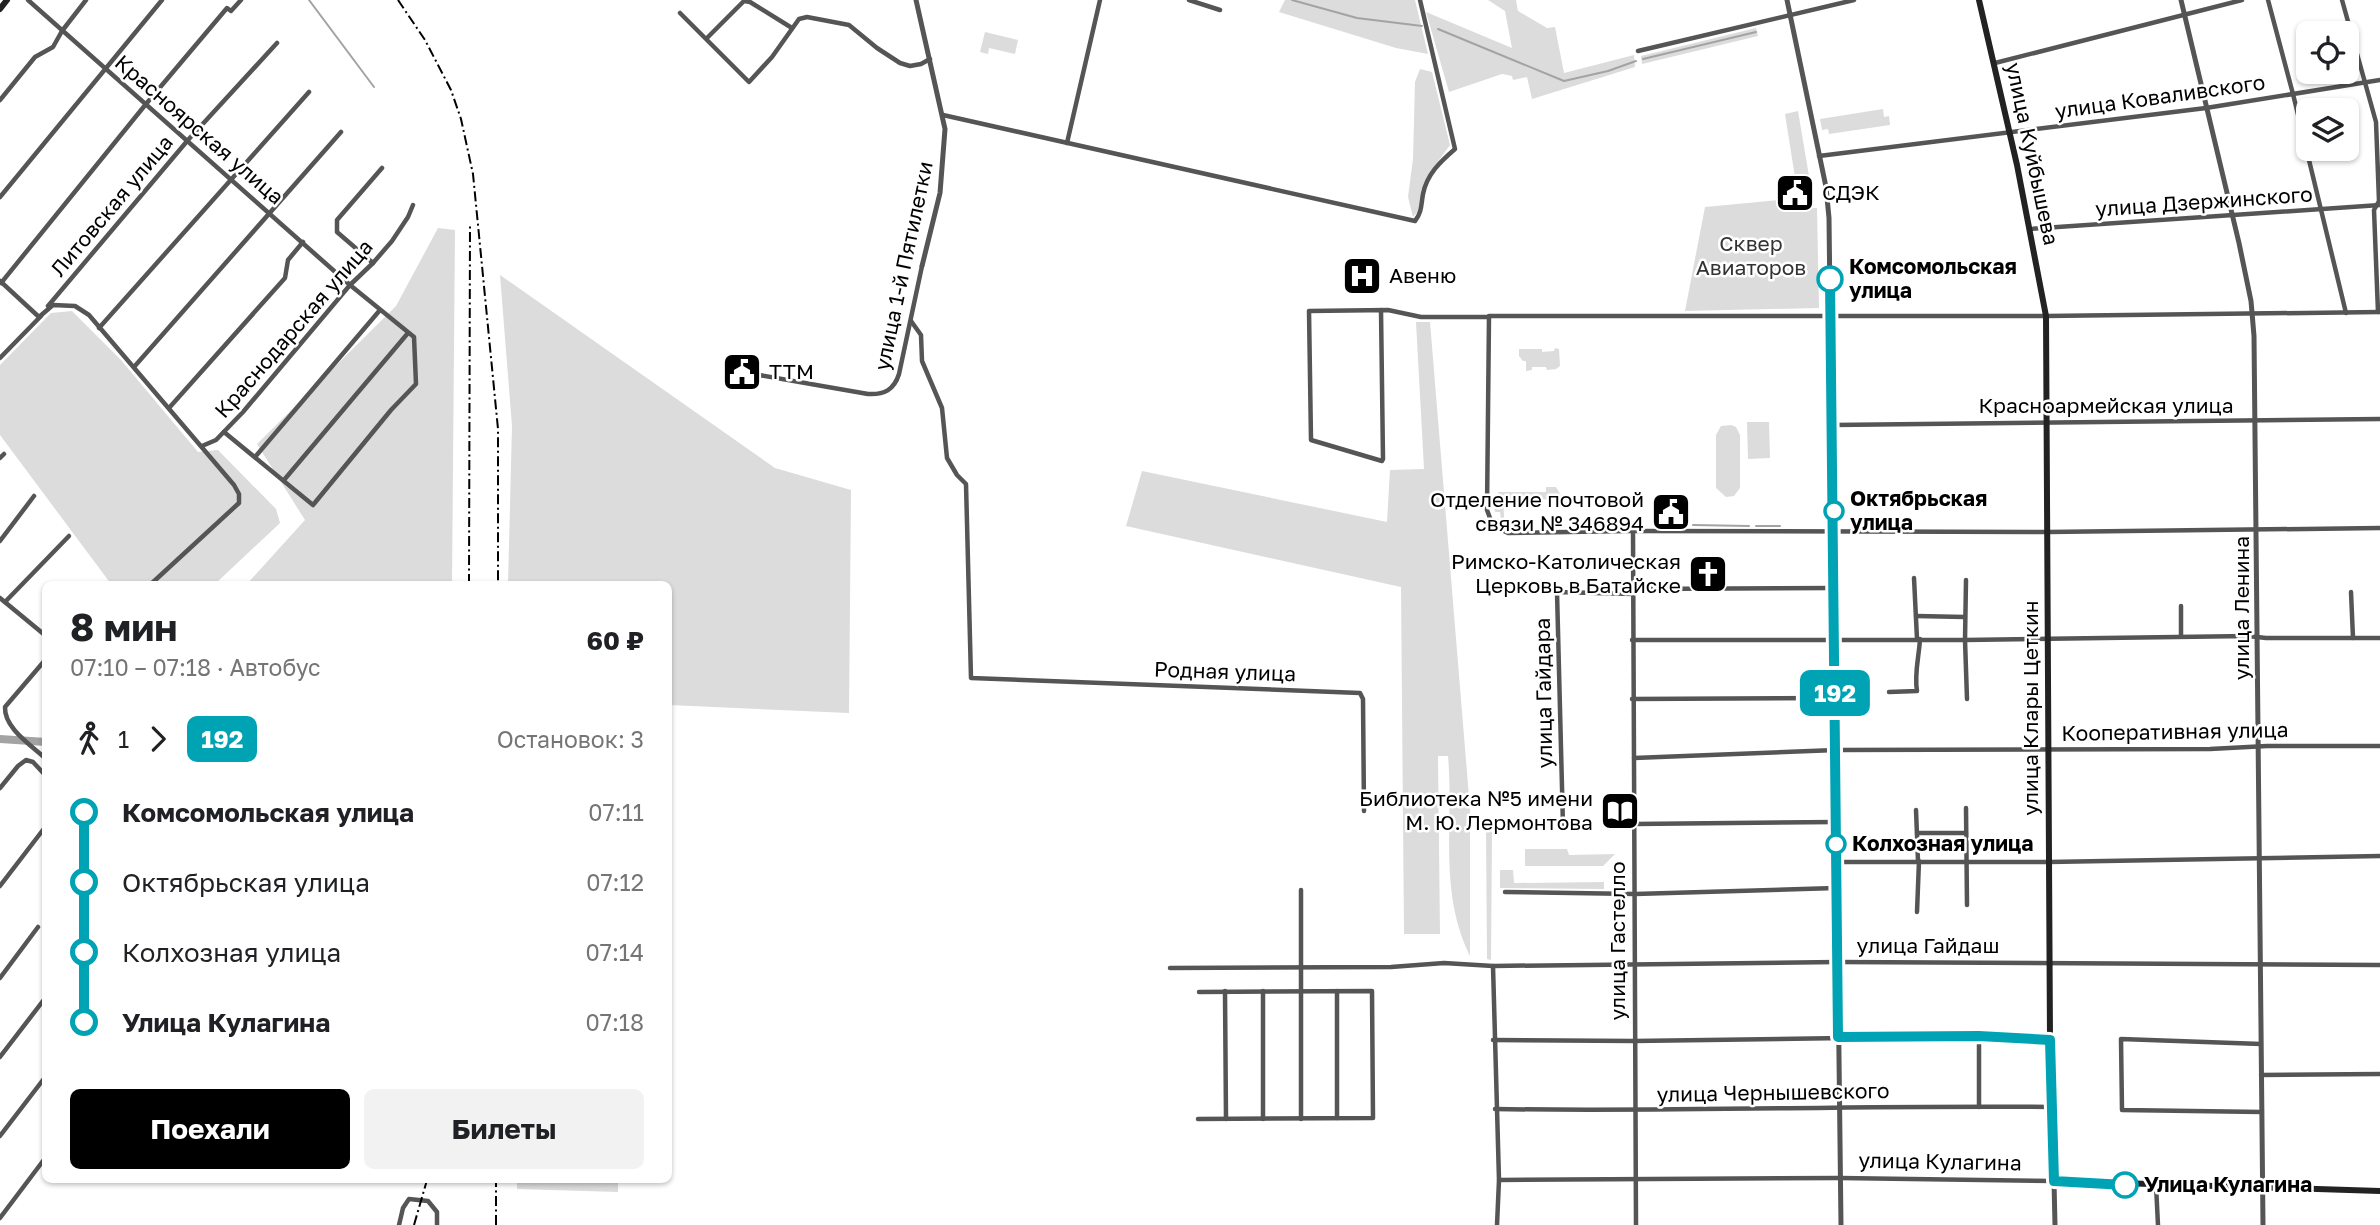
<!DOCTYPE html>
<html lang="ru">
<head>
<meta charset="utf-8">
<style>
	:root { --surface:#fff; --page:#f2f2f2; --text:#202124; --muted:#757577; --accent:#000 }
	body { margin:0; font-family:"Golos Text",sans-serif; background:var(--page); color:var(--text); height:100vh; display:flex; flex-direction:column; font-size:26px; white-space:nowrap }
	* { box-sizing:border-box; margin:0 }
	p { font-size:23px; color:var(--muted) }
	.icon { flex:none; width:38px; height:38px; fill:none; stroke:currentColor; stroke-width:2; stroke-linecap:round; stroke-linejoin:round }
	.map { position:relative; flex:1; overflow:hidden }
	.drawer { position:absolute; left:42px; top:581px; width:630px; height:602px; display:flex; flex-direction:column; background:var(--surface); border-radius:10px; box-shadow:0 2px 5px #0004 }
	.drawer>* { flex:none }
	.badge { padding:0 14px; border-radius:10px; font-size:24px; line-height:46px }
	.fabs { position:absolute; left:2296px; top:21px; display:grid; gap:14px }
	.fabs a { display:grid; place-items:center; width:63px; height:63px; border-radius:10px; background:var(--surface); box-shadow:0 2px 5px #0004; font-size:35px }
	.map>.badge { position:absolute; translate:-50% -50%; box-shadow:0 0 0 4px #fff }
	.legs { display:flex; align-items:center; gap:10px; height:77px; padding:0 28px; font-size:23px }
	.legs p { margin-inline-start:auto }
	.summary { display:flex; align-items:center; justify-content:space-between; height:119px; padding:0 28px }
	h1 { font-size:38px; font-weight:700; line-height:52px }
	.cta { display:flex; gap:14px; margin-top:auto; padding:14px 28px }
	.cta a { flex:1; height:80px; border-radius:10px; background:var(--accent); color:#fff; font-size:28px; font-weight:700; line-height:80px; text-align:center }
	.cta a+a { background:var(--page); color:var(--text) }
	ul { padding:0 28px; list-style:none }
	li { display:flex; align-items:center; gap:24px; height:70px; font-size:26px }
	li i { display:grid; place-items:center; width:10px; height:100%; margin:0 9px; background:currentColor }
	li i::after { content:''; width:18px; height:18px; margin:-9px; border:5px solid; border-radius:50%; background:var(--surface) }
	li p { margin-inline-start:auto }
	li:first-child i { background:linear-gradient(#0000 50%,currentColor 0) }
	li:last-child i { background:linear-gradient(currentColor 50%,#0000 0) }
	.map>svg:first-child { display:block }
	.green { fill:#dcdcdc }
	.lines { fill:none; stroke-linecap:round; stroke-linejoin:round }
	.stream { stroke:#a3a3a3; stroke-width:2 }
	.river { stroke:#a3a3a3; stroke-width:8 }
	.minor { stroke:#555; stroke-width:4.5 }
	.tertiary { stroke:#555; stroke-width:5 }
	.secondary { stroke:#222; stroke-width:6 }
	.rail { stroke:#000; stroke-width:2; stroke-dasharray:10 3.5 2 3.5; stroke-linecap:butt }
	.line-1-casing { stroke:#fff; stroke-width:16 }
	.line-1 { stroke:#00a3b4; stroke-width:10 }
	.stop-1-dot { fill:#fff; stroke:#00a3b4; stroke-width:3.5 }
	.labels { text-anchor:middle; stroke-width:5; stroke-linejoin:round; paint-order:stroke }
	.street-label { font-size:21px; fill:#000; stroke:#fff }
	.poi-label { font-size:21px; fill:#000; stroke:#fff; text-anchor:start }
	.park-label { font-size:21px; fill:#333; stroke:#fff }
	.stop-label { font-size:21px; font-weight:bold; fill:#000; stroke:#fff; text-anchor:start }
</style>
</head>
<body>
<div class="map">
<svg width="2380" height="1225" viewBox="0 0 2380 1225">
	<rect width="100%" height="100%" fill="#fff"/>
	<g class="green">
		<path d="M1285,0H1415L1428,54L1396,48L1279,12Z"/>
		<path d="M1488,0H1516L1518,11L1547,28L1555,27L1564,73L1634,55L1635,67L1532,99L1527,77L1513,80L1512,76L1502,74L1449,92L1426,12L1512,48L1505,11Z"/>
		<path d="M1756,28L1758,36L1642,64L1641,56Z"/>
		<path d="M985,32L1018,40L1015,54L989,48L988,54L980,52Z"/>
		<path d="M1420,69L1432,72L1450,145L1429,174L1418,211L1413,217L1408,197L1413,159L1415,82Z"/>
		<path d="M1883,109L1884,117L1889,116L1890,125L1829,134L1828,129L1822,130L1820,119Z"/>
		<path d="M1798,111L1810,182L1811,190H1797L1785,114Z"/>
		<path d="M1779,200L1780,210L1817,208L1819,308L1685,311L1705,207Z"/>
		<path d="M438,228L455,230L452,584H247L305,520L257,444L396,306Z"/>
		<path d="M500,275L775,468L851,490L849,713L669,705L668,584H508L512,426Z"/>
		<path d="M72,311L121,360L198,452L218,450L276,509L280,523L215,584H111L0,435V365L51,313Z"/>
		<path d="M1416,322H1430L1470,809V956C1438,891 1454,824 1448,756H1438L1440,934H1404L1401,587L1126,526L1142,471L1387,522L1390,470L1424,469Z"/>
		<path d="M1555,348L1559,349L1560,366L1556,369L1547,370L1546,367H1532V370L1526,371V361H1523L1519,356V349H1542V352L1554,351Z"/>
		<path d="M1747,422H1769L1770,458L1748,459Z"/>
		<path d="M1731,425L1736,427L1740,435V488L1734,496L1726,497L1716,488V435L1721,426Z"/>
		<path d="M1546,487H1556L1563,499L1503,500L1505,529L1500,527L1494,520L1501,519L1500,512H1495L1494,504L1491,503V495H1498V492H1546Z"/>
		<path d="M1486,831H1492L1491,960L1487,959Z"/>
		<path d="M1525,849H1567L1569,855L1615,854L1603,866H1525Z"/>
		<path d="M1500,870H1513L1514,883L1604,882V889L1500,888Z"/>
		<path d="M517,1180H618V1192L517,1189Z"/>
	</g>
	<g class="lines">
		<g class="stream">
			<path d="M309,0L374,87"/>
			<path d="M1292,0L1357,18L1422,26"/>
			<path d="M1438,29L1564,81L1608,71L1636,61"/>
			<path d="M1643,59L1756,32"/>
			<path d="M1693,525L1749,526"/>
			<path d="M1756,526H1780"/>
		</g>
		<path class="river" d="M0,739L46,742"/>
		<g class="minor">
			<path d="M28,0L350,285L414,337L416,384L391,410L313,505L224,432"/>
			<path d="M1189,0L1220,10"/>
			<path d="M2268,0L2293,94L2346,313"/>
			<path d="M2342,0L2376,122L2379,201L2374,210L2378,312"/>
			<path d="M680,13L749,82L772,57L799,19L807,17L849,25L877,48L900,63L910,66L921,64L930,59"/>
			<path d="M707,38L744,1L750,2L792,28"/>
			<path d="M1638,51L1854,0"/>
			<path d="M1995,63L2242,0"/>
			<path d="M0,100L35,57L53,47L62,31L86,0"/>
			<path d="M943,115L1415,221C1422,212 1421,205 1423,194C1427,174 1440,162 1455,149L1420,0"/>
			<path d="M1067,143L1100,0"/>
			<path d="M1819,156L2206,108L2380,80"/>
			<path d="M0,197L162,0"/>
			<path d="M2030,229L2380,205"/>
			<path d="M373,263L337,232V220L382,168"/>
			<path d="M0,281L39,317L53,305L75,306L89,315L234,485L239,494V503L151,584"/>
			<path d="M1,283L146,104L227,8L231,11L241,0"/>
			<path d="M48,306L188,140L277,43"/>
			<path d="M1381,310L1383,459L1382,461L1311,440L1309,311L1388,310L1421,317H1489"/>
			<path d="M2380,312L2046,316H1489L1487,510L1493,526L1508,533L1628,531L2048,532L2380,528"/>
			<path d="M911,321L921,335L922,361L942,408L947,458L957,475L966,484L971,678L1360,693L1363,699L1364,811"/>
			<path d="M99,328L309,92"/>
			<path d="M0,358L41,316"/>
			<path d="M134,367L341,132"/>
			<path d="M742,372L868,394C884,395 894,390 899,374L922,266"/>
			<path d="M169,408L285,278L288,260L303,242"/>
			<path d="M1833,425L2380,419"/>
			<path d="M202,446L216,440L243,412L350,285L373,263L392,241L408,217L413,205"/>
			<path d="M255,457L380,310"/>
			<path d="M0,458L4,454"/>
			<path d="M284,480L408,333"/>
			<path d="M1633,531L1636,1225"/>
			<path d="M0,541L34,496"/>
			<path d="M1914,578L1917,639"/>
			<path d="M1966,580L1965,640L1967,699"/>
			<path d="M1632,589L1834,588"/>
			<path d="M2351,592L2353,638"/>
			<path d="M0,598L46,636"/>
			<path d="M5,602L69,536"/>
			<path d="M2181,606V636"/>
			<path d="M1916,616L1965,617"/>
			<path d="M1632,640H1965L2248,636L2266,638H2380"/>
			<path d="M46,659L5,707C4,728 31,745 46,759"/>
			<path d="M1889,692L1917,691C1914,674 1919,657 1920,639"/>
			<path d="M1632,699L1835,698"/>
			<path d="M1634,758L1836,750L2210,749L2267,746H2380"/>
			<path d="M0,788L18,766L26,760L33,762L46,776"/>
			<path d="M1966,808L1967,905"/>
			<path d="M1916,810L1918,861"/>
			<path d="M1634,824L1836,822"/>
			<path d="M1563,826L1557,592L1633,594"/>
			<path d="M1917,833H1966"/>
			<path d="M1836,862H2049L2380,856"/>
			<path d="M0,886L46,826"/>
			<path d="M1505,892L1635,894L1836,888"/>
			<path d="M1917,912L1919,861"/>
			<path d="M1493,966L1499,1180L1497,1225"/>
			<path d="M1170,968L1391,967L1444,963L1493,966L1837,962L2380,965"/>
			<path d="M0,978L38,927"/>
			<path d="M1225,991L1226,1119"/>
			<path d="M1263,991V1119"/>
			<path d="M1337,991V1118"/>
			<path d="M1979,1036V1107"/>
			<path d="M1493,1040L1634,1041L1979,1036L2050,1040"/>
			<path d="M2261,1044L2121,1039L2122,1110L2262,1112"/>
			<path d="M0,1057L46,997"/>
			<path d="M2261,1075L2380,1074"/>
			<path d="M1495,1109C1681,1112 1866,1105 2051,1107"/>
			<path d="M1198,1119L1373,1118L1372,991L1199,992"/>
			<path d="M1301,1119V890"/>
			<path d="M0,1136L46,1076"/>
			<path d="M1499,1180L1840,1178L2054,1181"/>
			<path d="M2156,1185L2158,1225"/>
			<path d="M0,1218L46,1157"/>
			<path d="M399,1225L403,1208L409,1199L428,1201L437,1212V1225"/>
		</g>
		<g class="tertiary">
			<path d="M916,0L945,129L940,193L922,266"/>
			<path d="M1787,0L1826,187L1829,218L1841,1225"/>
			<path d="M2181,0L2239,243L2251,301L2254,336L2263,1225"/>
			<path d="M2054,1181L2055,1225"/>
		</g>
		<g class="secondary">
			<path d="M1979,0L2017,165L2046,316L2050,1040L2054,1181L2380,1191"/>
			<path d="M0,9L7,0"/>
		</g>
		<g class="rail">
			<path d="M398,0L425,40L451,90L461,119L473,174L498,429V584"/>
			<path d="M469,584L470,224"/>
			<path d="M414,1225L427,1180"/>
			<path d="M496,1225V1180"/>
		</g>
	</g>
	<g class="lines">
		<g class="line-1-casing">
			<path id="line-1" d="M1830,279L1838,1037L1979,1036L2050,1040L2054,1181L2125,1185"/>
		</g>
		<use href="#line-1" class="line-1"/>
	</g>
	<defs>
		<g id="civic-square" transform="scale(2.0125)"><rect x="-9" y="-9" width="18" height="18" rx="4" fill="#000" stroke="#fff"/><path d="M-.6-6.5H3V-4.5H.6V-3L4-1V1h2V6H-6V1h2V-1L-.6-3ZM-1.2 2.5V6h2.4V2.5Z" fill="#fff"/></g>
		<g id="hospital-square" transform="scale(2.0125)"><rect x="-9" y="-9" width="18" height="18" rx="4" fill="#000" stroke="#fff"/><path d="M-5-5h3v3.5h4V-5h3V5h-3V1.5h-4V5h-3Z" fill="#fff"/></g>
		<g id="church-square" transform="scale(2.0125)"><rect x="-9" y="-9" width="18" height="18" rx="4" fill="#000" stroke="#fff"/><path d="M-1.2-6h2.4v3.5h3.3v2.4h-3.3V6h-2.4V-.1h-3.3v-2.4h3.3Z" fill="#fff"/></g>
		<g id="library-square" transform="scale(2.0125)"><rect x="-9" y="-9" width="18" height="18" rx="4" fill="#000" stroke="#fff"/><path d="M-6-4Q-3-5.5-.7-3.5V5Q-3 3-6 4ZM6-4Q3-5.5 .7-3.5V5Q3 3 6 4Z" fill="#fff"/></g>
	</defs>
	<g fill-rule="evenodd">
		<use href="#civic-square" x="1795" y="193"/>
		<use href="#hospital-square" x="1362" y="276"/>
		<use href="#civic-square" x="742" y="372"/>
		<use href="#civic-square" x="1671" y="512"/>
		<use href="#church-square" x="1708" y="574"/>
		<use href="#library-square" x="1620" y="811"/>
	</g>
	<g class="stop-1-dot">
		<circle cx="1830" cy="279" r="12"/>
		<circle cx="1834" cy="511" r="9"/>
		<circle cx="1836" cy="844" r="9"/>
		<circle cx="2125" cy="1185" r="12"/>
	</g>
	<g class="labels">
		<g class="street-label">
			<text transform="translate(2160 97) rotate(-8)" y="7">улица Коваливского</text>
			<text transform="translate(199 130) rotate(41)" y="7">Красноярская улица</text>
			<text transform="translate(2032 154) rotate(78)" y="7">улица Куйбышева</text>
			<text transform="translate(2204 202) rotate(-4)" y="7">улица Дзержинского</text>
			<text transform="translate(112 206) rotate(-50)" y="7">Литовская улица</text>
			<text transform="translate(904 266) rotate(-78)" y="7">улица 1-й Пятилетки</text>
			<text transform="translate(294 329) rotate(-49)" y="7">Краснодарская улица</text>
			<text x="2106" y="413">Красноармейская улица</text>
			<text transform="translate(2242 608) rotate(-90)" y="7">улица Ленина</text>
			<text transform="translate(1225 672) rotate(2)" y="7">Родная улица</text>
			<text transform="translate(1544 693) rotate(-91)" y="7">улица Гайдара</text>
			<text transform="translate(2031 708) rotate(-90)" y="7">улица Клары Цеткин</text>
			<text transform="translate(2175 732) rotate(-1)" y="7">Кооперативная улица</text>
			<text transform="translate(1618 941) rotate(-90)" y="7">улица Гастелло</text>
			<text x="1928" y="953">улица Гайдаш</text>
			<text transform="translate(1773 1093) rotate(-1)" y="7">улица Чернышевского</text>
			<text transform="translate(1940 1162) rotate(1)" y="7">улица Кулагина</text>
		</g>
		<g class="poi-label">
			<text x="1822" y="200">СДЭК</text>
			<text x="1389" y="283">Авеню</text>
			<text x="769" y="379">ТТМ</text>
			<text x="1644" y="507" text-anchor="end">Отделение почтовой<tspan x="1644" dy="24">связи № 346894</tspan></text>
			<text x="1681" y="569" text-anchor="end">Римско-Католическая<tspan x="1681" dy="24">Церковь в Батайске</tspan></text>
			<text x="1593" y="806" text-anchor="end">Библиотека №5 имени<tspan x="1593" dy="24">М. Ю. Лермонтова</tspan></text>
		</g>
		<g class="park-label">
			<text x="1751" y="251">Сквер<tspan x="1751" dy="24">Авиаторов</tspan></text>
		</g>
		<g class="stop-label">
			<text x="1849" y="274">Комсомольская<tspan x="1849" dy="24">улица</tspan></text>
			<text x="1850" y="506">Октябрьская<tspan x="1850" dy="24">улица</tspan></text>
			<text x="1852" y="851">Колхозная улица</text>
			<text x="2144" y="1192">Улица Кулагина</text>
		</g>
	</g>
</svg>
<div class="fabs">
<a><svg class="icon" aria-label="locate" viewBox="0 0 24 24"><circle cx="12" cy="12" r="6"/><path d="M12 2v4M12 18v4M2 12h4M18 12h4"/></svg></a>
<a><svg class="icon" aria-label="layers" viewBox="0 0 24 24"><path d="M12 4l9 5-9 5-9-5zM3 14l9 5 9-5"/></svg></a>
</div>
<b class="badge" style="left:1835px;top:693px;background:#00a3b4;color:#fff">192</b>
<section class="drawer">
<div class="summary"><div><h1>8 мин</h1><p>07:10 – 07:18 · Автобус</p></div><b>60 ₽</b></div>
<div class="legs"><svg class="icon" aria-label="walk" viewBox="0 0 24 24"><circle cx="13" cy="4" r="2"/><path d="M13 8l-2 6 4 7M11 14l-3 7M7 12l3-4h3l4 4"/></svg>1<svg class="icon" aria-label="forward" viewBox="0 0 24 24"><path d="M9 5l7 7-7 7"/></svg><b class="badge" style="background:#00a3b4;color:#fff">192</b><p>Остановок: 3</p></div>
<ul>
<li><i style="color:#00a3b4"></i><b>Комсомольская улица</b><p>07:11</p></li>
<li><i style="color:#00a3b4"></i><span>Октябрьская улица</span><p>07:12</p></li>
<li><i style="color:#00a3b4"></i><span>Колхозная улица</span><p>07:14</p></li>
<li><i style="color:#00a3b4"></i><b>Улица Кулагина</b><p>07:18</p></li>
</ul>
<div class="cta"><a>Поехали</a><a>Билеты</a></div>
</section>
</div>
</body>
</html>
